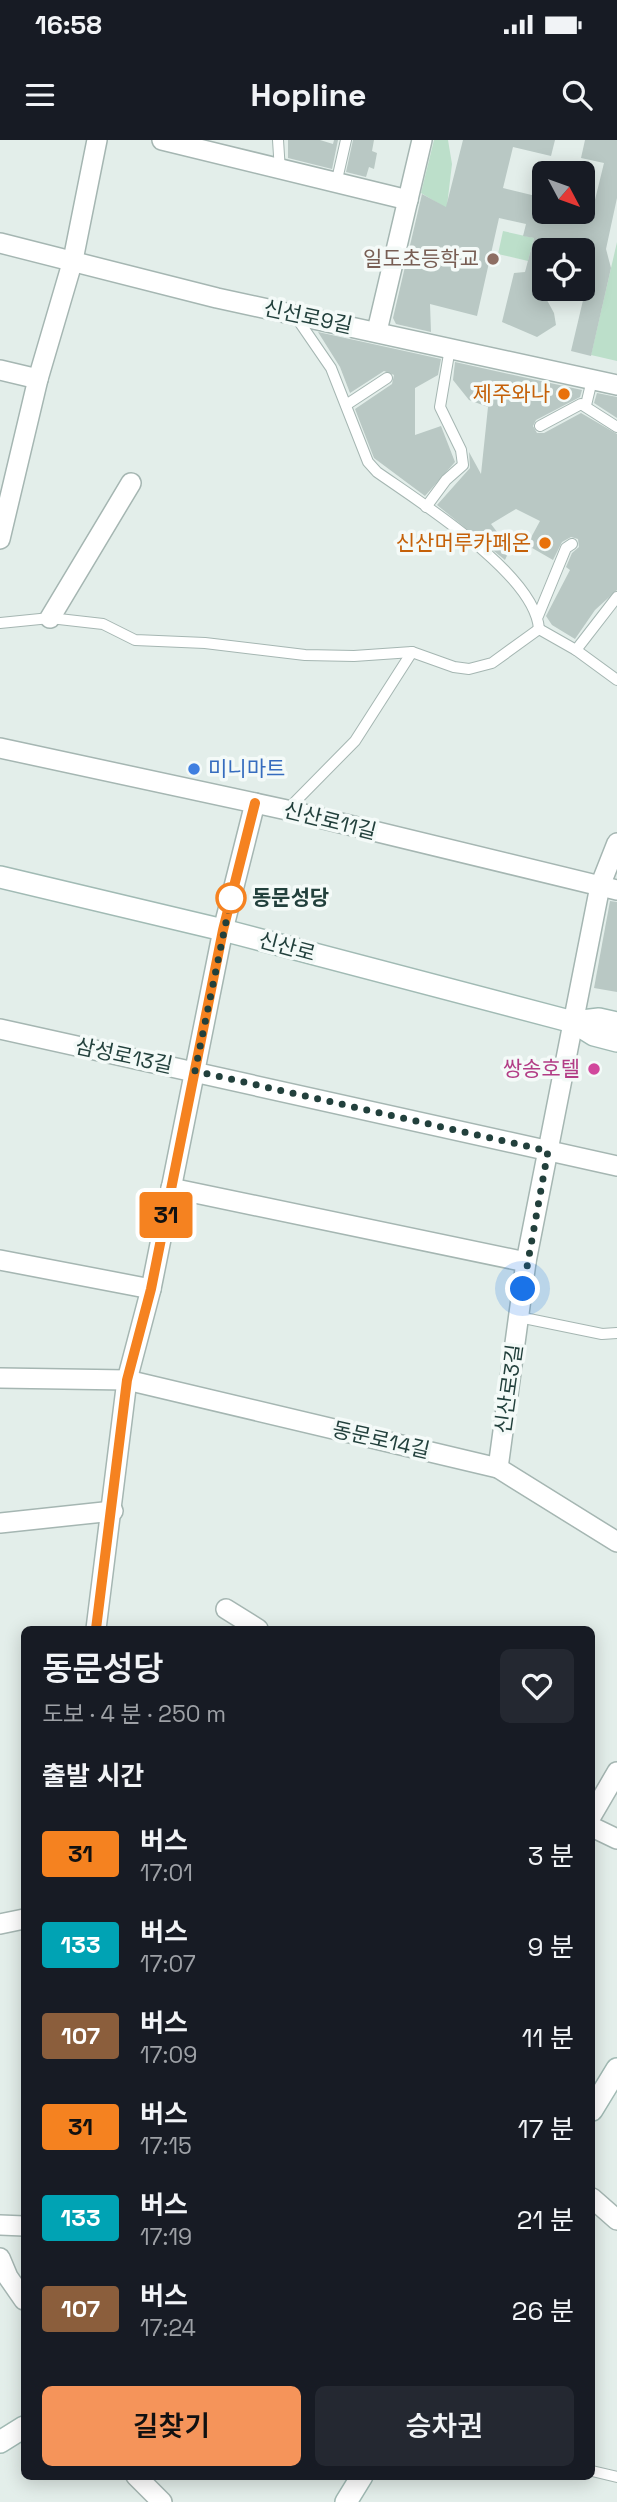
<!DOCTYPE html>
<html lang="ko">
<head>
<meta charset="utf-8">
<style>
	:root { --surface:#171b24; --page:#242831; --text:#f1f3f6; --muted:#9ea1a6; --accent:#f5945a }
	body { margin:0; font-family:"Space Grotesk","Noto Sans KR",sans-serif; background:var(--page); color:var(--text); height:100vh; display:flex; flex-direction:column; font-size:26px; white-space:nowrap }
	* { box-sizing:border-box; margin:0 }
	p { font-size:23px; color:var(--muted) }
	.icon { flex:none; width:38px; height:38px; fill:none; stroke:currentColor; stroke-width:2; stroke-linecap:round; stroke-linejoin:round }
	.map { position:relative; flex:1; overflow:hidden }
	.sheet { position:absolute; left:21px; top:1486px; width:574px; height:854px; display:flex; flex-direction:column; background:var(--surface); border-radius:10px; box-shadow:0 4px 18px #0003 }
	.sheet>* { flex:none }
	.badge { padding:0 14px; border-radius:5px; font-size:24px; line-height:46px }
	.needle { width:46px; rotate:131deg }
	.controls { position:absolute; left:532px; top:21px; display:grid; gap:14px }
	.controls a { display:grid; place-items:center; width:63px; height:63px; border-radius:10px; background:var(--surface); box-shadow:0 4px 18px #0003; font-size:35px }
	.you { position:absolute; width:35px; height:35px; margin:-18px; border:5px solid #fff; border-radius:50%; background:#1a73e8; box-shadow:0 0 0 10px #1a73e833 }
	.map>.badge { position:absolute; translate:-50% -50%; box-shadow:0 0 0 4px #fff }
	h2 { padding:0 21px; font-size:26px; line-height:63px }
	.round { display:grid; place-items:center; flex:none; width:74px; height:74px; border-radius:10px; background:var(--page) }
	.head { display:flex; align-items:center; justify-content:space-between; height:119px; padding:0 21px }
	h1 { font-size:33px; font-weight:600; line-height:52px }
	.primary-button { display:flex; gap:14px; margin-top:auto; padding:14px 21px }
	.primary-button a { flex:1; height:80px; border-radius:10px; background:var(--accent); color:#111; font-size:28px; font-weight:600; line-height:80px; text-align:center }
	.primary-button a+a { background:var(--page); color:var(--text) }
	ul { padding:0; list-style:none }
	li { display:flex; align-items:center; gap:21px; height:91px; padding:0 21px }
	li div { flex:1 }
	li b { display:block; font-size:26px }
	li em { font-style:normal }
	li .badge { min-width:77px; font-weight:700; text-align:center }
	.status { display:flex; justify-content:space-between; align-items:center; height:49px; padding:0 35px; background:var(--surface); direction:ltr }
	.status svg { height:19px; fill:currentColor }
	header { display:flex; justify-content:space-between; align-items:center; height:91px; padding:0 21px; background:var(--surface); font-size:32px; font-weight:600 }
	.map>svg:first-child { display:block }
	.green { fill:#bcdfca }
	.building { fill:#b9c8c4 }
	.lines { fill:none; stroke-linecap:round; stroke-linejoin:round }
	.service-casing { stroke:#a5b6b2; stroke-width:12 }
	.minor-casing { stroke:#a5b6b2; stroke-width:22 }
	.secondary-casing { stroke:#a1bab4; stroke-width:24 }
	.service { stroke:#fff; stroke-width:10 }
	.minor { stroke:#fff; stroke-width:19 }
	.secondary { stroke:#fff; stroke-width:21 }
	.line-casing { stroke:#fff; stroke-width:16 }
	.line { stroke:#f58220; stroke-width:10 }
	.walk { stroke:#22403c; stroke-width:7; stroke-dasharray:0 12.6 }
	.education-dot { fill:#8d6e63; stroke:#f4faf8; stroke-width:2.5 }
	.food-dot { fill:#e8710a; stroke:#f4faf8; stroke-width:2.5 }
	.shop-dot { fill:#3f7fe0; stroke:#f4faf8; stroke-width:2.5 }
	.stop-dot { fill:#fff; stroke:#f58220; stroke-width:3.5 }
	.hotel-dot { fill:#d1479c; stroke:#f4faf8; stroke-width:2.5 }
	.labels { text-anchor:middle; stroke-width:7; stroke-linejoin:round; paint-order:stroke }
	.education-label { font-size:21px; fill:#785e54; stroke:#f4faf8; text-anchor:end }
	.street-label { font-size:21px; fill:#22403c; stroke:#f4faf8 }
	.food-label { font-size:21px; fill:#c56008; stroke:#f4faf8; text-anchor:end }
	.shop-label { font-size:21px; fill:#366cbe; stroke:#f4faf8; text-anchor:start }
	.stop-label { font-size:21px; font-weight:bold; fill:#22403c; stroke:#f4faf8; text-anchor:start }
	.hotel-label { font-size:21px; fill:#b23c85; stroke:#f4faf8; text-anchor:end }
</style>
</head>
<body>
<div class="status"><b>16:58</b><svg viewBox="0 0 49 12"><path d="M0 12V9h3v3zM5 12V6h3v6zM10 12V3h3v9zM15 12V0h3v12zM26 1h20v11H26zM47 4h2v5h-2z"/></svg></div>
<header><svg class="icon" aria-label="menu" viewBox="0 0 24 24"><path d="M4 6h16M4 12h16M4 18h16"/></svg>Hopline<svg class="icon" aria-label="search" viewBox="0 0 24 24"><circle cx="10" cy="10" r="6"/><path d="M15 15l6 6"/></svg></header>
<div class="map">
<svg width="617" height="2362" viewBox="0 0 617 2362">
	<rect width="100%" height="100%" fill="#e3eeea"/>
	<g class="green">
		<path d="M434,0H448L452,24L444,91L441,65L421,53Z"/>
		<path d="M503,91L534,98L528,121L498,114Z"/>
		<path d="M617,102V221L591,215Z"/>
	</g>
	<g class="building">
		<path d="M288,0H320L333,4L334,0H338L332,29L288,18Z"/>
		<path d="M353,0H374L372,11L377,13L374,29L369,27L366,37L346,32Z"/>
		<path d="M463,0H555L551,16L513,7L503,48L544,58V72H592L604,23L581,18L585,0H617V58L606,109L611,128L591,216L571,211L589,135L585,110H544L542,151L554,173L556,185L537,197L502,182L514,133L525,132L534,98L523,96L526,84L499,78L477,176L430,164L431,192L396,184L393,178L422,54L446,67Z"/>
		<path d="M318,192L441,219L438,235L415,248V295L441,286L455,322L425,356L374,318L355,269L392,244L394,235L384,231L350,253L340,227Z"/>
		<path d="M455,222L582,250L580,257L536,280L533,286L537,293H544L581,273L617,294V450L595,470L575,499L552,485L546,476L570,430L566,427L572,413L579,407L578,399L571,397L562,402L553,420L527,405L540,381L516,369L491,384L510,409L505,420L437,365L470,328L469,312L481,334L488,267L469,260L453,240Z"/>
		<path d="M597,253L617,257V278L594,263Z"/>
		<path d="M610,761L617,762V852L594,848Z"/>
	</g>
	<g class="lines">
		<g class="service-casing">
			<g id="service">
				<path d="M278,0L280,31"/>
				<path d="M336,44L346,0"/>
				<path d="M296,177L331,228L368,322L377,332C421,363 535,434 539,489"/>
				<path d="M346,265L387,238"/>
				<path d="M586,265L592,240"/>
				<path d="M540,286L581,264L617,287"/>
				<path d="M426,367L446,340L463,325L461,310L440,267L450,208"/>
				<path d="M538,476L566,408L572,404"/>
				<path d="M0,483L50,478L103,484L135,500L205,503L305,515L354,516L412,512L454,527L469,529L492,523L539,489"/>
				<path d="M539,489L576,510L617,540"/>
				<path d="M576,510L617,457"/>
				<path d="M287,670L355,601L412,512"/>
				<path d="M519,1177L602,1194L617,1193"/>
				<path d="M592,2331L617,2337"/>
			</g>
		</g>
		<g class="minor-casing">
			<g id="minor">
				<path d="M162,0L408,60"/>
				<path d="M0,103L217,158L617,245"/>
				<path d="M377,191L422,0"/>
				<path d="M0,230L38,239"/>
				<path d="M0,399L38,239L73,120L97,0"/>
				<path d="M50,478L131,343"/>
				<path d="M0,608L287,670L617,750"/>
				<path d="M0,889L617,1026"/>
				<path d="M171,1048L526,1122"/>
				<path d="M0,1120L151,1149"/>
				<path d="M0,1238L127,1240L498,1328L617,1402"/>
				<path d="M498,1328L526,1122L600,746L617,703"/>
				<path d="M0,1383L113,1371"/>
				<path d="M226,1469L258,1489"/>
				<path d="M96,1489L127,1240L151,1149L223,790L255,663"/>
				<path d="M592,1675L617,1632"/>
				<path d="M592,1687L617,1699"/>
				<path d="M0,1784L24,1779"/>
				<path d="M592,2058L617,2080"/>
				<path d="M0,2085L24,2086"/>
				<path d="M0,2118L8,2137L24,2160"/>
				<path d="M136,2336L162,2362"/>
			</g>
		</g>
		<g class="secondary-casing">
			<g id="secondary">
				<path d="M0,737L223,790L573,882L594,895L617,901"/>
				<path d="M573,882L599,879L617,883"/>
				<path d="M592,1970L617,1929"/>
				<path d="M0,2302L24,2287"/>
				<path d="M346,2362L362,2336"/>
			</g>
		</g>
		<use href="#service" class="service"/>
		<use href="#minor" class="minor"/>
		<use href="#secondary" class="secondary"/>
	</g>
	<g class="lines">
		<g class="line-casing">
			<path id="line" d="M96,1489L127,1240L151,1149L223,790L255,663"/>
		</g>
		<use href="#line" class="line"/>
		<path class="walk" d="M231,758L195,931L548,1011L523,1149"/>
	</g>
	<circle class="education-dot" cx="493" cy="119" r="7"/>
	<g class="food-dot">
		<circle cx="564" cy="254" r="7"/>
		<circle cx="545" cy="403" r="7"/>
	</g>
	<circle class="shop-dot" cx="194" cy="629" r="7"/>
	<circle class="stop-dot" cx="231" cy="758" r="14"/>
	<circle class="hotel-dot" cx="594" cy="929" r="7"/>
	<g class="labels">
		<g class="education-label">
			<text x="479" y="126">일도초등학교</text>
		</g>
		<g class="street-label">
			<text transform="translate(308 177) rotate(12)" y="7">신선로9길</text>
			<text transform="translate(330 681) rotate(14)" y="7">신산로11길</text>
			<text transform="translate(287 807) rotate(15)" y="7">신산로</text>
			<text transform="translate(124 916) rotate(12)" y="7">삼성로13길</text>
			<text transform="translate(509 1249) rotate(-82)" y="7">신산로3길</text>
			<text transform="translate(381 1300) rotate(13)" y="7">동문로14길</text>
		</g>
		<g class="food-label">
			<text x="550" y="261">제주와나</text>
			<text x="531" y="410">신산머루카페온</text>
		</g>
		<g class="shop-label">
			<text x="208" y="636">미니마트</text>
		</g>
		<g class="stop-label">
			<text x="252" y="765">동문성당</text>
		</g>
		<g class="hotel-label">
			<text x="580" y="936">쌍송호텔</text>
		</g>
	</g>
</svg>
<div class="controls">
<a><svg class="needle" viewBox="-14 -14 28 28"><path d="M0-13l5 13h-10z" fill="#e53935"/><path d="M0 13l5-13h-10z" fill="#9ea1a6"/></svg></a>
<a><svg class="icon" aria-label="locate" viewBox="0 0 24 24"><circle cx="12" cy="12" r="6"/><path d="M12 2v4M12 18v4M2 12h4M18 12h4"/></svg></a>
</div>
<div class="you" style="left:523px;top:1149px"></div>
<b class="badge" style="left:166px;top:1075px;background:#f58220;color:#111">31</b>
<section class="sheet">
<div class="head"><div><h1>동문성당</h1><p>도보 · 4 분 · 250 m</p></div><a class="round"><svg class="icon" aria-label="heart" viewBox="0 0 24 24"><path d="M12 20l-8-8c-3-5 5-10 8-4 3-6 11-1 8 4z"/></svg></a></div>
<h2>출발 시간</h2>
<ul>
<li><span class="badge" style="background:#f58220;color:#111">31</span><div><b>버스</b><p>17:01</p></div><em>3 분</em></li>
<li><span class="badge" style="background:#00a3b4;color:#fff">133</span><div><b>버스</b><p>17:07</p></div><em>9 분</em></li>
<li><span class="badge" style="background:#8b5e3c;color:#fff">107</span><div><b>버스</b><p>17:09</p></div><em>11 분</em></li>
<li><span class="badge" style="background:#f58220;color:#111">31</span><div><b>버스</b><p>17:15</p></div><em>17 분</em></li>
<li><span class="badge" style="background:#00a3b4;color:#fff">133</span><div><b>버스</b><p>17:19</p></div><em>21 분</em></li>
<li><span class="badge" style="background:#8b5e3c;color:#fff">107</span><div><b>버스</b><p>17:24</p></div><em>26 분</em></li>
</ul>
<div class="primary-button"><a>길찾기</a><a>승차권</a></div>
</section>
</div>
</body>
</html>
